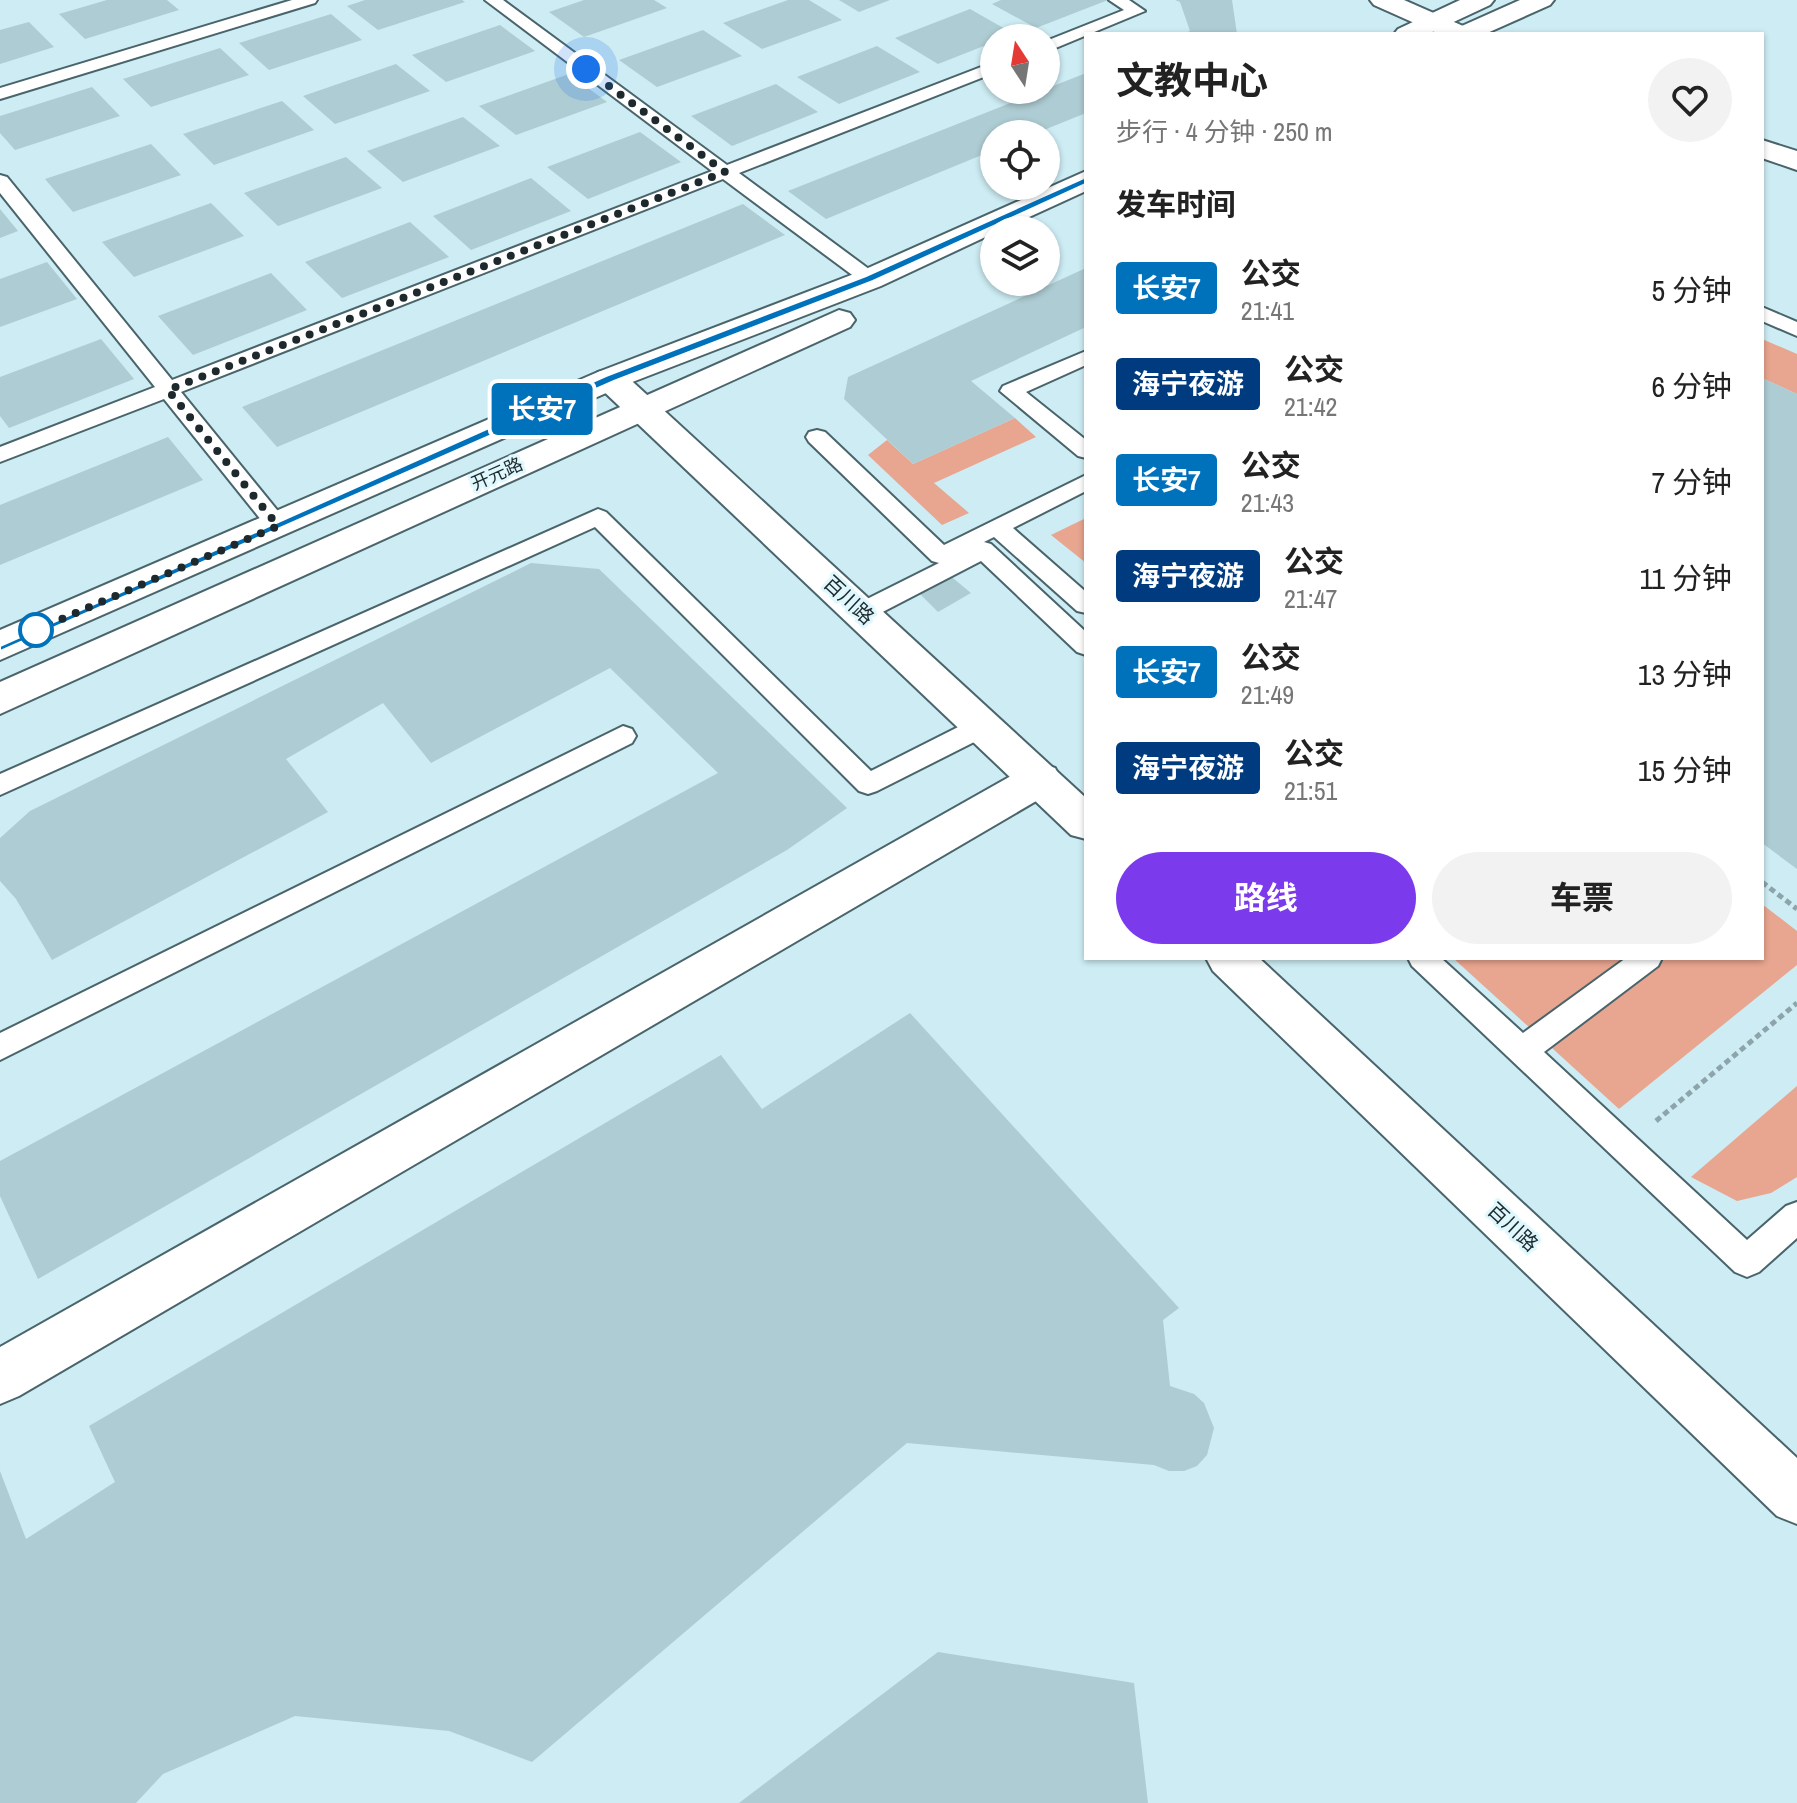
<!DOCTYPE html>
<html lang="zh">
<head>
<meta charset="utf-8">
<style>
	:root { --surface:#fff; --page:#f2f2f2; --text:#222; --muted:#767676; --accent:#7c3aed }
	body { margin:0; font-family:"Archivo Narrow","Noto Sans SC",sans-serif; background:var(--page); color:var(--text); height:100vh; display:flex; flex-direction:column; font-size:30px; white-space:nowrap }
	* { box-sizing:border-box; margin:0 }
	p { font-size:26px; color:var(--muted) }
	.icon { flex:none; width:44px; height:44px; fill:none; stroke:currentColor; stroke-width:2; stroke-linecap:round; stroke-linejoin:round }
	.map { position:relative; flex:1; overflow:hidden }
	.side { position:absolute; left:1084px; top:32px; width:680px; height:928px; display:flex; flex-direction:column; background:var(--surface); border-radius:0px; box-shadow:0 2px 6px #0004 }
	.side>* { flex:none }
	.badge { padding:0 16px; border-radius:6px; font-size:28px; line-height:52px }
	.needle { width:52px; rotate:348deg }
	.buttons { position:absolute; left:980px; top:24px; display:grid; gap:16px }
	.buttons a { display:grid; place-items:center; width:80px; height:80px; border-radius:50%; background:var(--surface); box-shadow:0 2px 6px #0004; font-size:40px }
	.you { position:absolute; width:40px; height:40px; margin:-20px; border:6px solid #fff; border-radius:50%; background:#1a73e8; box-shadow:0 0 0 12px #1a73e833 }
	.map>.badge { position:absolute; translate:-50% -50%; box-shadow:0 0 0 4px #fff }
	h2 { padding:0 32px; font-size:30px; line-height:72px }
	.round { display:grid; place-items:center; flex:none; width:84px; height:84px; border-radius:42px; background:var(--page) }
	.head { display:flex; align-items:center; justify-content:space-between; height:136px; padding:0 32px }
	h1 { font-size:38px; font-weight:700; line-height:60px }
	.button { display:flex; gap:16px; margin-top:auto; padding:16px 32px }
	.button a { flex:1; height:92px; border-radius:48px; background:var(--accent); color:#fff; font-size:32px; font-weight:700; line-height:92px; text-align:center }
	.button a+a { background:var(--page); color:var(--text) }
	ul { padding:0; list-style:none }
	li { display:flex; align-items:center; gap:24px; height:96px; padding:0 32px }
	li div { flex:1 }
	li b { display:block; font-size:30px }
	li em { font-style:normal }
	li .badge { min-width:88px; font-weight:700; text-align:center }
	.map>svg:first-child { display:block }
	.green { fill:#e8a58f }
	.building { fill:#aeccd3 }
	.lines { fill:none; stroke-linecap:round; stroke-linejoin:round }
	.service-casing { stroke:#49646a; stroke-width:4 }
	.minor-casing { stroke:#49646a; stroke-width:4 }
	.tertiary-casing { stroke:#49646a; stroke-width:4 }
	.secondary-casing { stroke:#49646a; stroke-width:4 }
	.path { stroke:#8da5aa; stroke-width:5; stroke-dasharray:6 4; stroke-linecap:butt }
	.service { fill:#fff; fill-rule:evenodd }
	.minor { fill:#fff; fill-rule:evenodd }
	.tertiary { fill:#fff; fill-rule:evenodd }
	.secondary { fill:#fff; fill-rule:evenodd }
	.line { fill:#0072bc; stroke:#fff; stroke-width:2 }
	.walk { stroke:#1d292c; stroke-width:8; stroke-dasharray:0 14.4 }
	.stop-dot { fill:#fff; stroke:#0072bc; stroke-width:4 }
	.labels { text-anchor:middle; stroke-width:6; stroke-linejoin:round; paint-order:stroke }
	.far-street-label { font-size:18px; fill:#1d292c; stroke:#dff8fe }
	.street-label { font-size:20px; fill:#1d292c; stroke:#dff8fe }
</style>
</head>
<body>
<div class="map">
<svg width="1797" height="1803" viewBox="0 0 1797 1803">
	<rect width="100%" height="100%" fill="#cdecf3"/>
	<g class="green">
		<path d="M1762,339L1797,354V394L1762,378Z"/>
		<path d="M1015,418L1036,437L934,483L969,513L942,525L868,455L887,440L913,464Z"/>
		<path d="M1086,518V563L1051,535Z"/>
		<path d="M1762,904L1797,931V965L1619,1109L1453,958H1762Z"/>
		<path d="M1797,1086V1177L1771,1193L1737,1201L1691,1177Z"/>
	</g>
	<g class="building">
		<path d="M107,0H167L179,10L85,39L59,14Z"/>
		<path d="M365,0H462L465,2L378,30L347,6Z"/>
		<path d="M584,0H654L667,8L584,37L549,12Z"/>
		<path d="M788,0H809L842,20L762,49L723,23Z"/>
		<path d="M839,0H890L859,12Z"/>
		<path d="M1001,0H1108L1036,28L992,4Z"/>
		<path d="M1175,0H1232L1237,34H1183L1190,31L1180,2Z"/>
		<path d="M970,9L1014,34L994,38V42L938,64L895,38Z"/>
		<path d="M331,14L362,40L269,70L239,43Z"/>
		<path d="M29,22L54,47L0,64V30Z"/>
		<path d="M500,25L535,51L446,82L412,55Z"/>
		<path d="M703,30L742,56L657,87L619,60Z"/>
		<path d="M877,46L920,72L839,104L797,77Z"/>
		<path d="M220,48L249,75L151,107L123,79Z"/>
		<path d="M396,64L430,91L335,124L303,96Z"/>
		<path d="M1086,73V113L1034,134H994V150L826,219L788,191Z"/>
		<path d="M569,74L607,102L516,135L479,106Z"/>
		<path d="M776,84L818,112L732,146L691,116Z"/>
		<path d="M92,87L120,116L15,150L0,133V116Z"/>
		<path d="M282,101L314,130L214,165L183,134Z"/>
		<path d="M463,117L500,146L403,182L367,151Z"/>
		<path d="M640,132L681,162L588,199L547,167Z"/>
		<path d="M151,144L181,175L73,212L45,179Z"/>
		<path d="M346,157L382,188L278,226L244,193Z"/>
		<path d="M531,178L571,211L471,250L433,216Z"/>
		<path d="M211,203L244,236L134,277L102,242Z"/>
		<path d="M743,204L785,235L277,447L242,407Z"/>
		<path d="M0,209L18,231L0,238Z"/>
		<path d="M410,222L449,257L342,298L305,262Z"/>
		<path d="M47,262L77,299L0,327V279Z"/>
		<path d="M1086,268V327L971,381L1015,418L913,464L844,399L848,377Z"/>
		<path d="M271,273L307,310L193,355L158,316Z"/>
		<path d="M101,339L134,379L9,428L0,416V377Z"/>
		<path d="M1762,378L1797,394V869L1762,843Z"/>
		<path d="M168,437L203,480L0,565V505Z"/>
		<path d="M531,563L599,569L847,808L787,850L38,1279L0,1196V1161L718,773L610,668L431,763L383,703L286,759L328,812L52,960L16,899L0,881V838L30,811Z"/>
		<path d="M948,574L971,593L938,612L917,591Z"/>
		<path d="M910,1013L1179,1308L1163,1320L1170,1386L1194,1394L1204,1403L1214,1428L1207,1455L1197,1466L1184,1471H1169L1154,1465L907,1443L532,1762L449,1731L295,1716L163,1774L136,1803H0V1471L26,1539L115,1482L89,1426L721,1055L762,1109Z"/>
		<path d="M938,1652L1134,1683L1148,1803H739Z"/>
	</g>
	<g class="lines">
		<g class="service-casing">
			<g id="service">
				<path d="M292,0H317L315,3L0,99V88Z"/>
				<path d="M485,0H503L727,165L994,62V73L739,173L877,275L880,279L877,283H863L723,179L181,392L286,521L290,526L286,531H270L164,399L0,462V447L155,387L0,193V175L7,177L172,380L712,171Z"/>
				<path d="M1109,0H1129L1145,11L1046,52V41L1124,10Z"/>
				<path d="M1762,307L1797,322V336L1762,321Z"/>
				<path d="M1086,351V365L1026,392L1086,440V458L1078,456L1000,391L1003,386Z"/>
				<path d="M817,430L825,432L944,545L1086,475V491L1013,528L1086,592V613L1077,611L994,537L984,542L991,544L1086,632V655L1077,652L981,561L871,618L862,620L853,618L850,612L853,606L939,563L932,561L809,442L806,437L809,432Z"/>
				<path d="M598,509L606,512L871,771L974,719L983,716L992,719L996,726L992,733L877,791L868,794L859,791L595,527L0,795V774Z"/>
				<path d="M623,726L632,729L636,736L632,743L0,1060V1033Z"/>
				<path d="M1408,958H1441L1523,1033L1626,958H1662L1658,966L1544,1052L1747,1240L1786,1206L1797,1202V1238L1759,1272L1747,1277L1735,1272L1412,966Z"/>
			</g>
		</g>
		<g class="minor-casing">
			<path id="minor" d="M1040,763L1055,768L1061,779L1055,790L19,1396L0,1404V1347L1025,768Z"/>
		</g>
		<g class="tertiary-casing">
			<g id="tertiary">
				<path d="M1370,0H1404L1470,29L1474,34H1439L1374,5Z"/>
				<path d="M1762,140L1797,151V170L1762,158Z"/>
				<path d="M610,369L622,372L1086,798V839L1071,835L598,386L593,379L598,372Z"/>
				<path d="M1206,958H1259L1797,1458V1524L1777,1516L1213,971Z"/>
			</g>
		</g>
		<g class="secondary-casing">
			<g id="secondary">
				<path d="M1460,0H1494L1490,5L1428,34H1394L1398,29Z"/>
				<path d="M1520,0H1554L1550,5L1485,34H1451L1455,29Z"/>
				<path d="M1086,171V191L1001,230H994V233L881,286L622,386L0,660V630L598,372L859,272Z"/>
				<path d="M839,310L850,313L855,320L850,327L0,714V682Z"/>
			</g>
		</g>
		<g class="path">
			<path d="M1762,882L1797,909"/>
			<path d="M1656,1121L1797,1003"/>
		</g>
		<use href="#service" class="service"/>
		<use href="#minor" class="minor"/>
		<use href="#tertiary" class="tertiary"/>
		<use href="#secondary" class="secondary"/>
	</g>
	<path class="line" d="M1086,177L1090,178V182L873,281L614,381L5,649L0,651V646L606,376L866,276Z"/>
	<g class="lines">
		<path class="walk" d="M36,630L278,526L168,390L725,172L586,69"/>
	</g>
	<circle class="stop-dot" cx="36" cy="630" r="16"/>
	<g class="labels">
		<g class="far-street-label">
			<text transform="translate(497 474) rotate(-24)" y="6">开元路</text>
		</g>
		<g class="street-label">
			<text transform="translate(849 600) rotate(43)" y="7">百川路</text>
			<text transform="translate(1513 1227) rotate(43)" y="7">百川路</text>
		</g>
	</g>
</svg>
<div class="buttons">
<a><svg class="needle" viewBox="-14 -14 28 28"><path d="M0-13l5 13h-10z" fill="#e53935"/><path d="M0 13l5-13h-10z" fill="#767676"/></svg></a>
<a><svg class="icon" aria-label="locate" viewBox="0 0 24 24"><circle cx="12" cy="12" r="6"/><path d="M12 2v4M12 18v4M2 12h4M18 12h4"/></svg></a>
<a><svg class="icon" aria-label="layers" viewBox="0 0 24 24"><path d="M12 4l9 5-9 5-9-5zM3 14l9 5 9-5"/></svg></a>
</div>
<div class="you" style="left:586px;top:69px"></div>
<b class="badge" style="left:542px;top:409px;background:#0072bc;color:#fff">长安7</b>
<section class="side">
<div class="head"><div><h1>文教中心</h1><p>步行 · 4 分钟 · 250 m</p></div><a class="round"><svg class="icon" aria-label="heart" viewBox="0 0 24 24"><path d="M12 20l-8-8c-3-5 5-10 8-4 3-6 11-1 8 4z"/></svg></a></div>
<h2>发车时间</h2>
<ul>
<li><span class="badge" style="background:#0072bc;color:#fff">长安7</span><div><b>公交</b><p>21:41</p></div><em>5 分钟</em></li>
<li><span class="badge" style="background:#003b80;color:#fff">海宁夜游</span><div><b>公交</b><p>21:42</p></div><em>6 分钟</em></li>
<li><span class="badge" style="background:#0072bc;color:#fff">长安7</span><div><b>公交</b><p>21:43</p></div><em>7 分钟</em></li>
<li><span class="badge" style="background:#003b80;color:#fff">海宁夜游</span><div><b>公交</b><p>21:47</p></div><em>11 分钟</em></li>
<li><span class="badge" style="background:#0072bc;color:#fff">长安7</span><div><b>公交</b><p>21:49</p></div><em>13 分钟</em></li>
<li><span class="badge" style="background:#003b80;color:#fff">海宁夜游</span><div><b>公交</b><p>21:51</p></div><em>15 分钟</em></li>
</ul>
<div class="button"><a>路线</a><a>车票</a></div>
</section>
</div>
</body>
</html>
